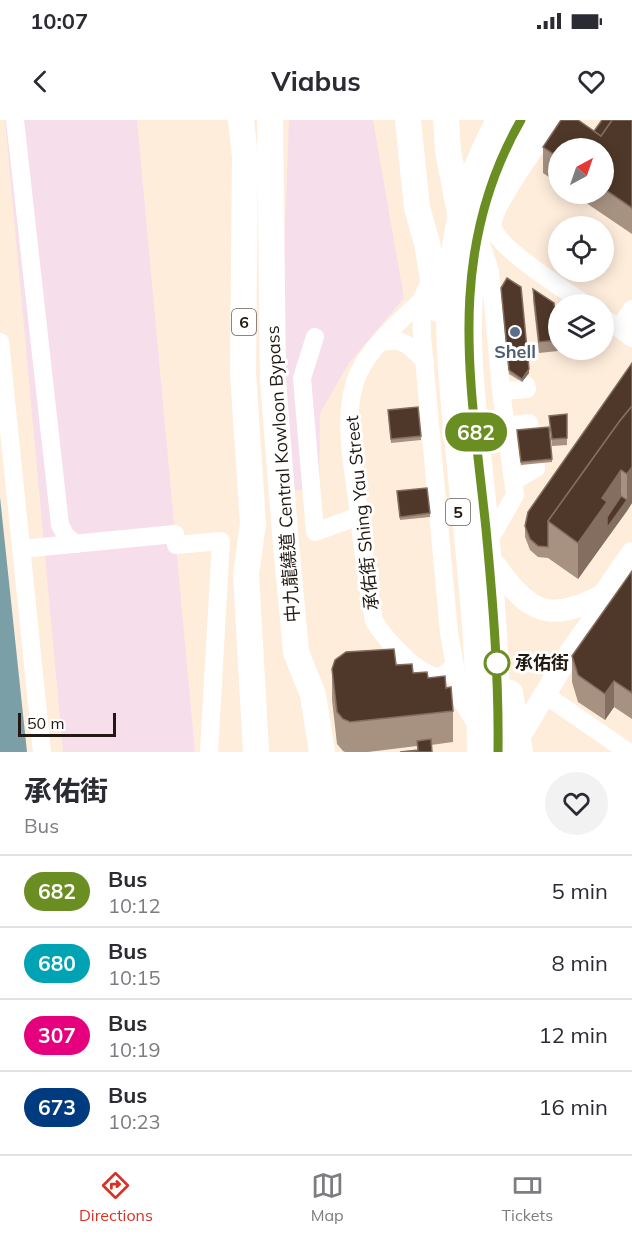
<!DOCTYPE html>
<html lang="en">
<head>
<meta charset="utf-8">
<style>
	:root { --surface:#fff; --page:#f2f2f3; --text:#2b2b33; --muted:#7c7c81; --line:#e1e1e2; --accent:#d93025 }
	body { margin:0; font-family:Mulish,"Noto Sans TC",sans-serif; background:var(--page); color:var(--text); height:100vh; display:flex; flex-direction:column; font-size:22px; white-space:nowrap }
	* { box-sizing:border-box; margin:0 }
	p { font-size:20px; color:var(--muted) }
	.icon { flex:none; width:33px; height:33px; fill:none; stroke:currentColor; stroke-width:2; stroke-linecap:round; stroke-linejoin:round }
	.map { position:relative; height:632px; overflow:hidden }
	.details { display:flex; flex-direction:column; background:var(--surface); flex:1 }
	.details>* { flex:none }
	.badge { padding:0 12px; border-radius:20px; font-size:21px; line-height:39px }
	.needle { width:39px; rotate:40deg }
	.controls { position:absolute; left:548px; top:18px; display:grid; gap:12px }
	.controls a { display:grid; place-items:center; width:66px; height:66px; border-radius:50%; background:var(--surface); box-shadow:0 3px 15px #0003; font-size:30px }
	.scale { position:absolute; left:18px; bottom:15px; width:98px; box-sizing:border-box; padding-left:6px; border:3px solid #211912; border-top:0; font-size:16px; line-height:21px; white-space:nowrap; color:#211912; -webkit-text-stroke:4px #fff; paint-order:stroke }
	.map>.badge { position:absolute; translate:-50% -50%; box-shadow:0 0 0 3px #fff }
	.round { display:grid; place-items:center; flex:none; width:63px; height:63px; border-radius:32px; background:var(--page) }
	.overview { display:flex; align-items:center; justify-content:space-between; height:102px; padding:0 24px }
	h1 { font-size:28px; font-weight:700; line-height:45px }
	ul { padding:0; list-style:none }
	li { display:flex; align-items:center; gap:18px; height:72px; padding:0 24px; border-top:2px solid var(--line) }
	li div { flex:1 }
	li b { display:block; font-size:22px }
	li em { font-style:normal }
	li .badge { min-width:66px; font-weight:700; text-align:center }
	.status { display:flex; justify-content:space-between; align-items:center; height:42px; padding:0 30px; background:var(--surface); direction:ltr }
	.status svg { height:16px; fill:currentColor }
	header { display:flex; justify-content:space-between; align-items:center; height:78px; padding:0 24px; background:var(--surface); font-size:27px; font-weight:700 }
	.menu { display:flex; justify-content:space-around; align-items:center; height:84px; border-top:2px solid var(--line); background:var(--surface); font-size:16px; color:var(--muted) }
	.menu a { display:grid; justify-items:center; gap:3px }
	.menu .on { color:var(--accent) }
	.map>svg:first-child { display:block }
	.industrial { fill:#f6dfeb }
	.water { fill:#7b9fa6 }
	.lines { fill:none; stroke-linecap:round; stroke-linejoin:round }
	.minor { stroke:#fff; stroke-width:18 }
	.major { stroke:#fff; stroke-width:22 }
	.highway { stroke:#fff; stroke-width:26 }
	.wall { fill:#a79282 }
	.shaded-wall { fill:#846e5f }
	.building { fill:#4f3829; stroke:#846e5f; stroke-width:1.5 }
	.line-casing { stroke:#fff; stroke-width:14 }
	.line { stroke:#6b8e23; stroke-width:9 }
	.service-dot { fill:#5c6f8a; stroke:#fff; stroke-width:2 }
	.stop-dot { fill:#fff; stroke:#6b8e23; stroke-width:3 }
	.labels { text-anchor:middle; stroke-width:6; stroke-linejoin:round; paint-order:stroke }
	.shield { fill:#fff; stroke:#645e59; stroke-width:1.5 }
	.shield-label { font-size:16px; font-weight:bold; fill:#211912 }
	.service-label { font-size:18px; font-weight:bold; fill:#4e5e75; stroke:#fff }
	.street-label { font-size:18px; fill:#211912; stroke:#fff }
	.stop-label { font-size:18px; font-weight:bold; fill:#211912; stroke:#fff; text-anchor:start }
</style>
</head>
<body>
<div class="status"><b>10:07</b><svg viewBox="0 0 49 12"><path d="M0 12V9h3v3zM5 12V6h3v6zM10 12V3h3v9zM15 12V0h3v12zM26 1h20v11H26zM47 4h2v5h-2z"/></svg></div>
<header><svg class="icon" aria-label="back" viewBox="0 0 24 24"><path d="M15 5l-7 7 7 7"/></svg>Viabus<svg class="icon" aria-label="heart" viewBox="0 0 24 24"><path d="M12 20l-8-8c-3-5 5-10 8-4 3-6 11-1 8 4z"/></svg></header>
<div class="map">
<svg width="632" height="632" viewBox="0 0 632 632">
	<rect width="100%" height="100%" fill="#ffeddc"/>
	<g class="industrial">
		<path d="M5,0H137L195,632H63Z"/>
		<path d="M289,0H373L404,178L349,243L320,293L319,369L287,371L284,129Z"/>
	</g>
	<path class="water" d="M0,377L27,632H0Z"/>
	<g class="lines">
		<g class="minor">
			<path d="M15,0L60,405L66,416L76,424"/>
			<path d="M555,0C543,18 489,89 493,108C499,129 565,170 585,184"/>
			<path d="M509,42L539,0"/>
			<path d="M479,118L490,151L501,271L515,375L494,412"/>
			<path d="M432,156L421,181L422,217L449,513L461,580L480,610"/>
			<path d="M421,181C399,202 371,226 358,254C341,294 353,345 358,386C362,425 367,463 374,501C385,519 419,557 441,557L454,547"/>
			<path d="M603,197L632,218"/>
			<path d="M619,208L632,189"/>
			<path d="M315,217L302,258L315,412L359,396"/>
			<path d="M0,222L42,632"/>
			<path d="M382,222C404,217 409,226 425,241"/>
			<path d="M501,271L527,269L526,265"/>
			<path d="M506,306L529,303L536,348L514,361"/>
			<path d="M21,429L175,414L176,425L221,421L209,632"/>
			<path d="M544,574L628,632"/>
		</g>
		<g class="major">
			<path d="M496,446C529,494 551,503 603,475"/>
			<path d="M518,619L571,531L596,496L603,475L632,433"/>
		</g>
		<g class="highway">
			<path d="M241,0L245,37L243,253L253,404L246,454L256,632"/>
			<path d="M270,0L273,260L285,413L296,532L313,575L322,632"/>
			<path d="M408,0L417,88L427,123L438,189"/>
			<path d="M446,0L448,31L460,93"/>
			<path d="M510,573L520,632"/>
			<path d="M480,632C480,533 469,435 459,337C452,263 442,189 457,115C464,74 480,37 499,0"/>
			<path d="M498,632C498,551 492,472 484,391C470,250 446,130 521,0"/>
		</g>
	</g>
	<g class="wall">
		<path d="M632,0V114L573,74H603V28H558V63L543,53V27Z"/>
		<path d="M533,169L558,217V231L539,233L533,180Z"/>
		<path d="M501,172L529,253L522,262L509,254Z"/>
		<path d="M632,243V383L578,459L548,438L538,437L530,430L525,417V406Z"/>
		<path d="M388,294L421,316V320L391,323Z"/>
		<path d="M567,294V325L552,326L549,296Z"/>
		<path d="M517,313L552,339V342L521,345Z"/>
		<path d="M397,375L430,393V397L400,400Z"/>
		<path d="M632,451V599L614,587L605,600L578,582L572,562V536Z"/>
		<path d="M396,545L413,553L428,558L446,568L453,591V622L431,625L417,630V626L368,632H345L343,631L337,624L332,580V549Z"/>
	</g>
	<g class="shaded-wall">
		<path d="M529,249V253L522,262V259Z"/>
		<path d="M632,347V383L627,391V354Z"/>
		<path d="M621,350V387L627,380V391L578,459V423L602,378Z"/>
		<path d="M614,561V587L605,600V574Z"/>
	</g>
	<g class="building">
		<path d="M561,0H578L601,16L612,0H632V88L603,68V28H558V37L543,27Z"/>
		<path d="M602,0H612L601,16L594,11Z"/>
		<path d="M507,158L521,167L529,249L522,259L509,250L501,168Z"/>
		<path d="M533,169L554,183L558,220L539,222Z"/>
		<path d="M632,243V286L619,302L548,401V427L538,426L530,419L525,406L528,392Z"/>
		<path d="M632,286V347L627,354L621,350L602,378L607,382L578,423L548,401L619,302Z"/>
		<path d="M418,287L421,316L391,319L388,290Z"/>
		<path d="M567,294V318L552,319L549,296Z"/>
		<path d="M549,307L552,339L521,342L517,310Z"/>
		<path d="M427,368L430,393L400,397L397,371Z"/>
		<path d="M621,376L627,380L607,408V397Z"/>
		<path d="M632,451V573L614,561L605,574L578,555L572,536Z"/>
		<path d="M394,529L396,545L412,544L413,553L427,552L428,558L445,556L446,568L451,567L453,591L350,602L343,599L337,592L332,549L335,540L346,532Z"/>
		<path d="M431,619L432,632H400L418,630L417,621Z"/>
	</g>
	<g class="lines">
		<g class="line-casing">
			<path id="line" d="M498,632C499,557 493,483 486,409C471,265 444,134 521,0"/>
		</g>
		<use href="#line" class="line"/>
	</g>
	<circle class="service-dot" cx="515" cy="212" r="6"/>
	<circle class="stop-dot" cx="497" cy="543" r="12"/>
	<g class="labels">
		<g class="shield">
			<rect x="232" y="189" width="24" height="26" rx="4.5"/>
			<rect x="446" y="379" width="24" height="26" rx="4.5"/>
		</g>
		<g class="shield-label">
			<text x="244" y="208">6</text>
			<text x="458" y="398">5</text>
		</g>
		<g class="service-label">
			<text x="515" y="238">Shell</text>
		</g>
		<g class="street-label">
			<text transform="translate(283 354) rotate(-94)" y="6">中九龍繞道 Central Kowloon Bypass</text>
			<text transform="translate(362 393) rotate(-96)" y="6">承佑街 Shing Yau Street</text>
		</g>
		<g class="stop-label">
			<text x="515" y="549">承佑街</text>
		</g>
	</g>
</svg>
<div class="controls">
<a><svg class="needle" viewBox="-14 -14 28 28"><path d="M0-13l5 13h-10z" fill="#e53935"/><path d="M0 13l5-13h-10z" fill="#7c7c81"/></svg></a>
<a><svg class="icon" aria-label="locate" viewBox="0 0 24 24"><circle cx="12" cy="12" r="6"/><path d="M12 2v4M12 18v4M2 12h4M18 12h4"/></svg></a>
<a><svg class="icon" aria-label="layers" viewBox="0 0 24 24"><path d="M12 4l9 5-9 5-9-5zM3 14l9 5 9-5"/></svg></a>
</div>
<div class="scale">50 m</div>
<b class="badge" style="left:476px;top:312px;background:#6b8e23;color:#fff">682</b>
</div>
<section class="details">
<div class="overview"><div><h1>承佑街</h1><p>Bus</p></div><a class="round"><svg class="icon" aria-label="heart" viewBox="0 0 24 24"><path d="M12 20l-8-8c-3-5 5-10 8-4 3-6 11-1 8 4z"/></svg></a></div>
<ul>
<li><span class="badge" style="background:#6b8e23;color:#fff">682</span><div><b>Bus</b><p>10:12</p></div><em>5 min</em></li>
<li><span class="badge" style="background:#00a3b4;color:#fff">680</span><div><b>Bus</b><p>10:15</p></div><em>8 min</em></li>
<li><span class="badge" style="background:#e6007e;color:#fff">307</span><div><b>Bus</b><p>10:19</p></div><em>12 min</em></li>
<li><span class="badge" style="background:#003b80;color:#fff">673</span><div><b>Bus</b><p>10:23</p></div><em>16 min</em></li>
</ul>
</section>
<nav class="menu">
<a class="on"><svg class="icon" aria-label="directions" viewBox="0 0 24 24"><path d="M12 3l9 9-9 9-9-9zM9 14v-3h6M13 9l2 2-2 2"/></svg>Directions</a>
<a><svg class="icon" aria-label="map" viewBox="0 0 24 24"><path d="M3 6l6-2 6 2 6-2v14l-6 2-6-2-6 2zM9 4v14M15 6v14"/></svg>Map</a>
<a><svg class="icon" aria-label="tickets" viewBox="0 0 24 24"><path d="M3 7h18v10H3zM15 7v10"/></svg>Tickets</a>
</nav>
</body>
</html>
